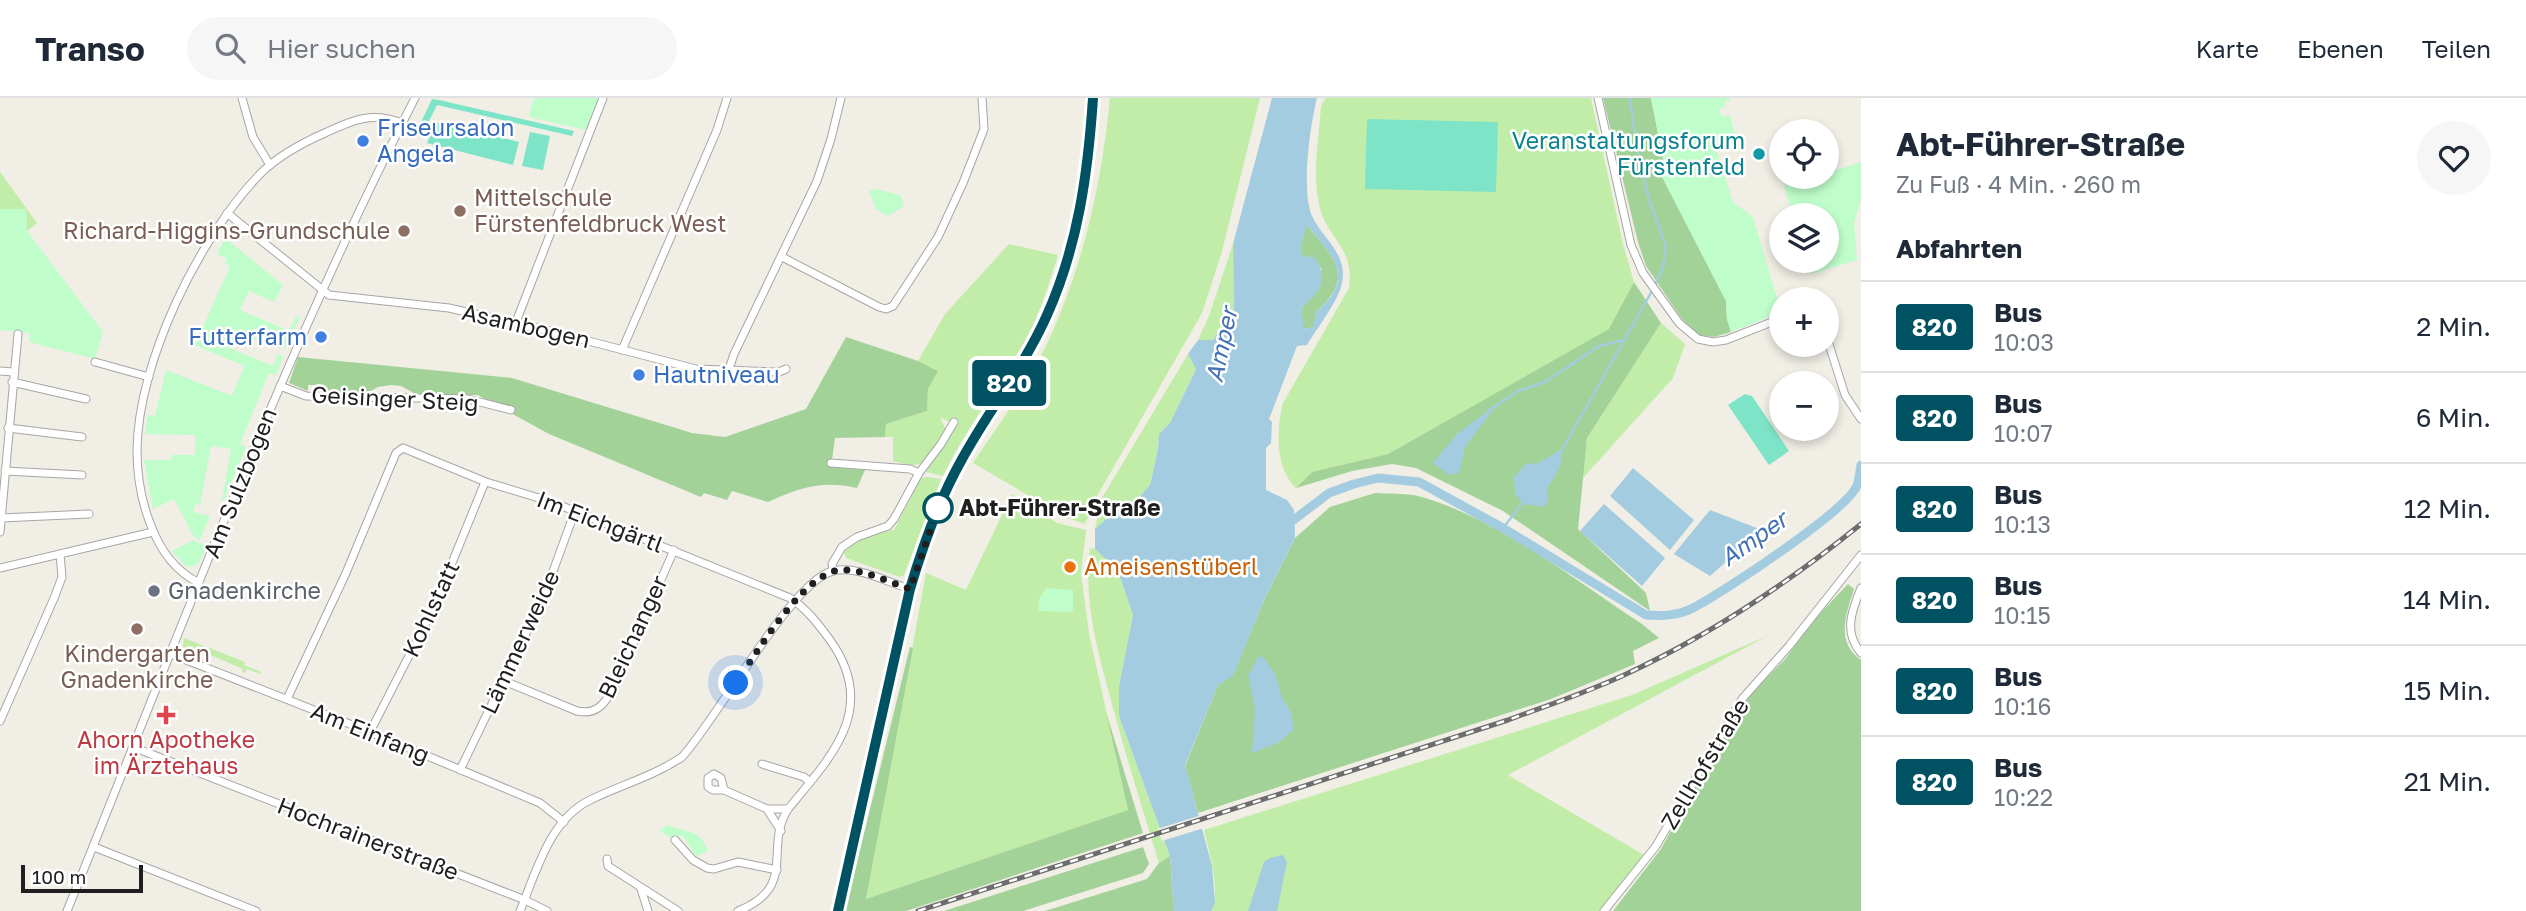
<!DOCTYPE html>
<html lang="de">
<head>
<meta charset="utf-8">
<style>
	:root { --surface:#fff; --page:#f6f6f7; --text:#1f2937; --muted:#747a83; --line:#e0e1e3 }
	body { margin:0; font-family:"Golos Text",sans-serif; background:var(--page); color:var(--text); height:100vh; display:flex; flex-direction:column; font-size:26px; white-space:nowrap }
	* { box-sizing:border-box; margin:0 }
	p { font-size:23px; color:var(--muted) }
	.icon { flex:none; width:38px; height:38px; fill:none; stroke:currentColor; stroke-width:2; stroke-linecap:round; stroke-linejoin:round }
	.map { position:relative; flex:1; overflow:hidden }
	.details { display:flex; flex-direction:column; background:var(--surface); width:665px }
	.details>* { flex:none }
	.badge { padding:0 14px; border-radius:5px; font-size:24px; line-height:46px }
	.tools { position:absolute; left:1769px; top:21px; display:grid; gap:14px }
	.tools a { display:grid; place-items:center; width:70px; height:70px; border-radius:50%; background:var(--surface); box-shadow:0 4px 10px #0003; font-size:35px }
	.scale { position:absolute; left:21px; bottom:18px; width:122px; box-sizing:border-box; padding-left:7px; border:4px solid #1f1f1f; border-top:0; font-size:19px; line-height:24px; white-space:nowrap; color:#1f1f1f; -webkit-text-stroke:5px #fff; paint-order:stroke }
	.you { position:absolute; width:35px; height:35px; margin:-18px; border:5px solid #fff; border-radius:50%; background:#1a73e8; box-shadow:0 0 0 10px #1a73e833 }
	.map>.badge { position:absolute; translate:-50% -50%; box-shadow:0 0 0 4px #fff }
	h2 { padding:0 35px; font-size:26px; line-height:63px }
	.round { display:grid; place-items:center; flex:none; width:74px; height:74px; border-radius:37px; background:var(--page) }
	.headline { display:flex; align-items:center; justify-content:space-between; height:119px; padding:0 35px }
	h1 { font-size:33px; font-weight:700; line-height:52px }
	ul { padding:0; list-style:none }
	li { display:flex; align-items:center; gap:21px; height:91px; padding:0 35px; border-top:2px solid var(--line) }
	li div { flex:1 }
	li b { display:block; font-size:26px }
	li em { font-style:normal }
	li .badge { min-width:77px; font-weight:700; text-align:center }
	header { display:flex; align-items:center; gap:42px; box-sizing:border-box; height:98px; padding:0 35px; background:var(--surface); border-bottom:2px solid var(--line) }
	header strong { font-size:33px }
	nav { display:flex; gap:38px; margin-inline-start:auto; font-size:24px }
	.search { width:490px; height:63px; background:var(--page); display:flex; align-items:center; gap:18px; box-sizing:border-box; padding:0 24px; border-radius:38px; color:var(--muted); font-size:26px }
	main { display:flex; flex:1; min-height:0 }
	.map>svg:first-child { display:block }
	.grass { fill:#c2eda8 }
	.forest { fill:#a2d297 }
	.park { fill:#bffdcb }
	.pitch { fill:#7ee4c8 }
	.water { fill:#a3cce0; fill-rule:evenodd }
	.pier { fill:#f0eee5 }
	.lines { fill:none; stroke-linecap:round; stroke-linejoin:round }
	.stream { stroke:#a3cce0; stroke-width:2.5 }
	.canal { stroke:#a3cce0; stroke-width:9 }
	.street-casing { stroke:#a6a6a6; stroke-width:9 }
	.primary-casing { stroke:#9a7800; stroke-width:12 }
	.street { stroke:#fff; stroke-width:7 }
	.primary { stroke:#ffdf9b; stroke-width:10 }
	.rail-casing { stroke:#6d6d6d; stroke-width:5 }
	.rail { stroke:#fff; stroke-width:2.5; stroke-dasharray:8; stroke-linecap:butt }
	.line-casing { stroke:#fff; stroke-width:16 }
	.line { stroke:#005262; stroke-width:10 }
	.walk { stroke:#1f1f1f; stroke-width:7; stroke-dasharray:0 12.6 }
	.shop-dot { fill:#3f7fe0; stroke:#fff; stroke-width:2.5 }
	.culture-dot { fill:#0f9aa8; stroke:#fff; stroke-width:2.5 }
	.education-dot { fill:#8d6e63; stroke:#fff; stroke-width:2.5 }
	.stop-dot { fill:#fff; stroke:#005262; stroke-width:3.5 }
	.food-dot { fill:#e8710a; stroke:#fff; stroke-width:2.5 }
	.worship-dot { fill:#6b7280; stroke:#fff; stroke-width:2.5 }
	.health-dot { fill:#e0444e; stroke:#fff; stroke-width:2.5 }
	.labels { text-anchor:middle; stroke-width:5; stroke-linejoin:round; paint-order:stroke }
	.shop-label { font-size:23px; fill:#366cbe; stroke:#fff; text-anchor:start }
	.culture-label { font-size:23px; fill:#0d838f; stroke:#fff; text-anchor:end }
	.education-label { font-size:23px; fill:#785e54; stroke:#fff; text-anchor:start }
	.street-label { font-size:23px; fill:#1f1f1f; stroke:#fff }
	.stop-label { font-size:23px; font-weight:bold; fill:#1f1f1f; stroke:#fff; text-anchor:start }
	.food-label { font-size:23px; fill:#c56008; stroke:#fff; text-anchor:start }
	.worship-label { font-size:23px; fill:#5b616d; stroke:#fff; text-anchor:start }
	.health-label { font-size:23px; fill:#be3a42; stroke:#fff }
	.water-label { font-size:24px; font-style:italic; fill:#4571b5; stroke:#fff }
</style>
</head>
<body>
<header>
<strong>Transo</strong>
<div class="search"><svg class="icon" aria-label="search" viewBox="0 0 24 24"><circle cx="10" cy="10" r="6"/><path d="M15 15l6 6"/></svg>Hier suchen</div>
<nav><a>Karte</a><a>Ebenen</a><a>Teilen</a></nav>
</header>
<main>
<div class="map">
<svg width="1861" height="813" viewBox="0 0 1861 813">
	<rect width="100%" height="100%" fill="#f0eee5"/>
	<g class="grass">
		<path d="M1110,0H1260L1221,157L1202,215L1097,398L1085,426L1067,420L973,365C996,330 1024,293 1042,256C1082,175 1101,90 1110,0Z"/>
		<path d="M1326,0H1591L1623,146L1634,184L1610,231L1388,356L1312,374L1296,390C1275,371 1276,331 1283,305L1349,190C1355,148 1326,141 1319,106C1312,75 1319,39 1321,8Z"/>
		<path d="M0,74L37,125L27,133L26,111H0Z"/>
		<path d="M1009,146L1058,157C1049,186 1040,216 1025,243C999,289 966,330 943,378L926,374L957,326L940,320L946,331L924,364L912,368L893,363V339H885L886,326L927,313L928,291L938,273L918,263L945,216Z"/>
		<path d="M1233,146L1234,211L1213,242H1198L1209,218Z"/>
		<path d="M1661,225L1685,246L1673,280L1583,380L1587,340Z"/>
		<path d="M1188,256L1196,270L1170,325L1159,336L1158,351L1150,387L1131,408L1110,418L1095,431L1102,400Z"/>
		<path d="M926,379L941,381L904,477L900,479L846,460L844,454C858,440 876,435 894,432L921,380Z"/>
		<path d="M1012,396L1057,425L1086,432L1081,475L1089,535L1128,712L866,801L926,475L966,492Z"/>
		<path d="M1090,450L1095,451L1108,463L1120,479L1133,517L1119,588V618L1170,758L1159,765C1142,710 1125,655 1110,599C1097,550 1083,501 1090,450Z"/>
		<path d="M1769,537L1508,677L1644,757L1600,813H1211C1221,792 1209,754 1204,732L1632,597Z"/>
		<path d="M184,540L245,564L244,567L261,574V576L247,571L245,575L242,574L243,571L201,553L198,560L182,552Z"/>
	</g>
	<g class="forest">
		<path d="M1603,0H1651L1663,61L1658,71L1726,203L1727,221L1731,234L1714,239L1699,237L1682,221L1646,168L1638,144Z"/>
		<path d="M1306,126C1333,159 1357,178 1316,214L1314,229L1303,231L1301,210C1316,197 1322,190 1321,170L1302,159L1300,150Z"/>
		<path d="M1634,184L1661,225L1587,340L1578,431L1646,495L1650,513L1503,413L1416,370L1392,366L1352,373L1296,390L1312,374L1388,356L1609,231Z"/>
		<path d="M846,239L918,263L938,273L928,291L927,313L886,326L885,339L835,340L831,369L865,372L857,390C822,382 799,390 768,404L732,393L727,402L704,395L701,399L549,336L478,297H426L414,295L401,288L391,287L378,289L367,295H324L323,287H308V293L289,285L298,259L512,280L692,335L725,339L806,311Z"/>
		<path d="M1375,395C1388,396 1404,395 1418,398C1494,418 1576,483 1642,526L1659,540L1633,553L1635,566L1551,601L1198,715L1185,668L1218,587L1233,577L1264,502L1295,440L1330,409Z"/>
		<path d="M1848,486L1854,491C1846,516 1835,544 1861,562V813H1613L1661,751L1739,608L1786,560L1812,524Z"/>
		<path d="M910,549L913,550L866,801L1128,712L1106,614L1143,735L906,813H845Z"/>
		<path d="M1143,749L1149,766L1143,775L1023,813H944Z"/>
		<path d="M1170,758L1174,813H1045L1147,781L1159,765Z"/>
	</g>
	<g class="park">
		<path d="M534,0H598L586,32L529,19Z"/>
		<path d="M1651,0H1729L1730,2L1725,4L1726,8L1719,11L1722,19L1730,17L1735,37L1714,44L1733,104L1753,119L1781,214L1731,234L1727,221L1726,203L1658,71L1663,61Z"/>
		<path d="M1861,64V100L1854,125L1857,162L1811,176L1807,163H1827V117H1793L1784,88L1813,79H1827V75Z"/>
		<path d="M875,91L900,97L904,108L888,118L876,111L869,93Z"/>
		<path d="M0,111H26L27,133L103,234L95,261L29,244L30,235L0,232Z"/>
		<path d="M225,140L283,187L274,204L249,193L240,212L289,233L296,218L300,219L286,250L282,248L280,251L236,233L230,250L273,268L278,256L283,258L276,277L269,275L240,346L246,349L224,402H222L231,351L211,348L200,407L195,406L193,414L210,418L200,442L194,439L174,401L153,411L144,362H171L172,357H195V337L145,336L148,317L155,318L166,272L232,298L244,268L195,247L230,168L225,165L227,161L217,156Z"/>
		<path d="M193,442L207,448L198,466L187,469L172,453Z"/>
		<path d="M1046,490L1073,492V512L1071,514L1038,513L1039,501Z"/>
		<path d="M668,727C687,735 699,730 708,753L698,758L695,756L683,738L670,739L659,733Z"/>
	</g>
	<g class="pitch">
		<path d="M432,1L439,2L574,33L572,38L437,7L421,39L415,37Z"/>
		<path d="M1367,21L1498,24L1496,94L1365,91Z"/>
		<path d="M436,24L519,44L513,67L427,45Z"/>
		<path d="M530,34L550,38L543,72L522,68Z"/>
		<path d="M1745,296L1752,298L1789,353L1769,367L1728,307Z"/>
	</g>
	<g class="water">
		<path d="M1272,0H1317C1310,27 1301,93 1312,118C1323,142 1348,155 1342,185C1338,204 1317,230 1307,247L1297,248L1269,321L1272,324L1271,345L1266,350V392L1287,402L1294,412L1295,440L1264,502L1233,578L1218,587L1185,667L1212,768L1215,805L1211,813H1174L1170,758L1119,618V588L1133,517L1120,479L1108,463L1095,451V431L1110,418L1131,408L1150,387L1158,351L1159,336L1170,325L1196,271L1188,256L1198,242H1213L1234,211L1233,146ZM1307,127C1333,159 1357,179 1316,214L1313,229L1304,231L1301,210C1320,194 1330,182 1314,159L1302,158L1300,150Z"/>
		<path d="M1497,306L1465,349L1459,375L1449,377L1433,365L1457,336Z"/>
		<path d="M1563,350L1560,369L1547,391L1548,402L1544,409L1524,406L1515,396L1514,379L1526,366L1539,365Z"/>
		<path d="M1633,370L1694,422L1670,452L1610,398Z"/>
		<path d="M1604,406L1665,460L1642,488L1580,433Z"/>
		<path d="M1710,412L1762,432L1710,478L1674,456Z"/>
		<path d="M1258,559H1263L1276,578L1282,600L1292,615L1293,632L1278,645L1252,655L1255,610L1248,578Z"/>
		<path d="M1283,757L1287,764L1277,813H1248L1264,764L1270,760Z"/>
	</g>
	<path class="pier" d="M1202,717L1207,729L1162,743L1157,731Z"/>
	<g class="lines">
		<g class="stream">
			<path d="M1630,0L1637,51L1649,101L1666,149L1663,169L1655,187"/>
			<path d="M1488,313L1518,293L1545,284L1599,248L1623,242"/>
			<path d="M1562,352L1652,193"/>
			<path d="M1503,430L1525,402"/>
		</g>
		<path class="canal" d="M1287,427L1329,395L1354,386L1378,380L1419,384L1503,430L1646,517C1662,518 1677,518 1693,510C1722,495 1845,414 1857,388C1859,382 1860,374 1861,367"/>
		<g class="street-casing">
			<g id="street">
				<path d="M242,0L253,39L270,67"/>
				<path d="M1598,0L1631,147L1643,175L1679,225L1698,241L1713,244L1726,242L1782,220"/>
				<path d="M227,115L329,197L449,210L554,234L696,271L779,274L786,271"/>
				<path d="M782,159L879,209L886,211L893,208L938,139L963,85L984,31L982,0"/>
				<path d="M516,224L603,0"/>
				<path d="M1827,240L1845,297L1861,321"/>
				<path d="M622,252L717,32L727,0"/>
				<path d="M95,264L149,279"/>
				<path d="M0,273L13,274"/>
				<path d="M728,274L734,256L817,83L831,41L841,0"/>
				<path d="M12,284L86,301"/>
				<path d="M280,288L306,298L468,301L511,312"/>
				<path d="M8,330L82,339"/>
				<path d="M831,365L910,371L919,375"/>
				<path d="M5,373L82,377"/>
				<path d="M1,420L89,416"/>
				<path d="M0,434L18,236"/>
				<path d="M0,470L153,434"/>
				<path d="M833,473L832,466L842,449L857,439L888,428L894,421L919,375L941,346L954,324"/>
				<path d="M199,485C175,473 159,450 150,425C141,402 137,377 137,352C138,264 199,139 260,76C278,58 304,44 327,34C355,21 372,14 402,25"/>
				<path d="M1861,490C1852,512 1843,534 1861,555"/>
				<path d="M171,556L370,634L540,705L564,724"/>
				<path d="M504,583L577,613C596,617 604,607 613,591L674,452"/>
				<path d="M287,601L346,475L396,355L403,350L486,384L552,404L790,500C806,510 819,527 830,542C879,610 832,658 788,711H767L724,692"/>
				<path d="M0,623L55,498L62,479L60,456"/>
				<path d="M370,634L434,509L485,384"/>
				<path d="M133,649L525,802L547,813"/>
				<path d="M762,666L804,679L810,684"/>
				<path d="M460,672L544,498L575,413"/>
				<path d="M714,676L721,680L724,692H713L708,689V680Z"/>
				<path d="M767,711L781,733"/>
				<path d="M675,742L693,762L707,770L714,771L738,764L777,772"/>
				<path d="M94,749L256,813"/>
				<path d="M607,761L608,768L678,813"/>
				<path d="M641,791L648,813"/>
				<path d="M67,813C178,540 280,263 415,0"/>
				<path d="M520,813C536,775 549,722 590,702C621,687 654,678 682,659C716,623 792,482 833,473C856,467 887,484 910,491"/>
				<path d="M738,813C799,789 763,750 788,711"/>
				<path d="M1604,813L1656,748L1742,601L1789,548L1861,457"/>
			</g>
		</g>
		<g class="primary-casing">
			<path id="primary" d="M838,813L910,491C923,447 938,404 961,363C988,313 1023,269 1047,217C1078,148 1088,75 1093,0"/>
		</g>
		<use href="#street" class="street"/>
		<use href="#primary" class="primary"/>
		<g class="rail-casing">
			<path id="rail" d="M918,813L1508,622C1546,608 1585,595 1622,578C1709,538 1787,486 1861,426"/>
		</g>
		<use href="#rail" class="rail"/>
	</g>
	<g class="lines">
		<g class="line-casing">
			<path id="line" d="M838,813L910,491C923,447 938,404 961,363C988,313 1024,269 1047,217C1078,148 1088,75 1093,0"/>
		</g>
		<use href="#line" class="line"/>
		<path class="walk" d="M736,585C756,556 805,472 842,472C863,471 889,484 910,491L938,410"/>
	</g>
	<g class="shop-dot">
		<circle cx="363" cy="43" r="7"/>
		<circle cx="321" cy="239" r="7"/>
		<circle cx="639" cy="277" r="7"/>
	</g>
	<circle class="culture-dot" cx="1759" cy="56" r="7"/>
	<g class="education-dot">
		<circle cx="460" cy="113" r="7"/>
		<circle cx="404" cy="133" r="7"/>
		<circle cx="137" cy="531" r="7"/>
	</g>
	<circle class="stop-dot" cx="938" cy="410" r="14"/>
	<circle class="food-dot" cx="1070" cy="469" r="7"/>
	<circle class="worship-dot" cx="154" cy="493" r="7"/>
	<path class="health-dot" d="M162.5 606.5h7v7h7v7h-7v7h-7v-7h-7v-7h7z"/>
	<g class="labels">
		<g class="shop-label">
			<text x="377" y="38">Friseursalon<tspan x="377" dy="26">Angela</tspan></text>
			<text x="307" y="247" text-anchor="end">Futterfarm</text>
			<text x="653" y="285">Hautniveau</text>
		</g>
		<g class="culture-label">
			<text x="1745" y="51">Veranstaltungsforum<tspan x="1745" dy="26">Fürstenfeld</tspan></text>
		</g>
		<g class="education-label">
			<text x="474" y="108">Mittelschule<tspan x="474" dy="26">Fürstenfeldbruck West</tspan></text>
			<text x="390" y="141" text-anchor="end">Richard-Higgins-Grundschule</text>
			<text x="137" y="564" text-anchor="middle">Kindergarten<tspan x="137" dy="26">Gnadenkirche</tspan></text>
		</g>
		<g class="street-label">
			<text transform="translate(526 228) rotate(13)" y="8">Asambogen</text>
			<text transform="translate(395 301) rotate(3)" y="8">Geisinger Steig</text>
			<text transform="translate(240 385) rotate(-68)" y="8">Am Sulzbogen</text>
			<text transform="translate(600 424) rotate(21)" y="8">Im Eichgärtl</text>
			<text transform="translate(431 511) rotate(-65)" y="8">Kohlstatt</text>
			<text transform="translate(633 539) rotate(-65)" y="8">Bleichanger</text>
			<text transform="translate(520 544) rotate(-65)" y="8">Lämmerweide</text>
			<text transform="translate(370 635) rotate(22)" y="8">Am Einfang</text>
			<text transform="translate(1705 666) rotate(-59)" y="8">Zellhofstraße</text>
			<text transform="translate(368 741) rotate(21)" y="8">Hochrainerstraße</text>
		</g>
		<g class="stop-label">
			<text x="959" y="418">Abt-Führer-Straße</text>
		</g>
		<g class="food-label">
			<text x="1084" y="477">Ameisenstüberl</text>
		</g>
		<g class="worship-label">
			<text x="168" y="501">Gnadenkirche</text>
		</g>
		<g class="health-label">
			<text x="166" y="650">Ahorn Apotheke<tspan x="166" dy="26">im Ärztehaus</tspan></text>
		</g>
		<g class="water-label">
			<text transform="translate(1222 247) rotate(-78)" y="8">Amper</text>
			<text transform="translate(1754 441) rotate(-35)" y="8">Amper</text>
		</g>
	</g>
</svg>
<div class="tools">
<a><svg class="icon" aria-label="locate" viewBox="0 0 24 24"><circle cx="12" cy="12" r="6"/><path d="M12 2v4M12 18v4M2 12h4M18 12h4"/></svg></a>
<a><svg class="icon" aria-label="layers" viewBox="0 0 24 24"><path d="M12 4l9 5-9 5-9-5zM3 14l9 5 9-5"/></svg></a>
<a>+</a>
<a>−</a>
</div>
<div class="scale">100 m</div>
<div class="you" style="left:736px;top:585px"></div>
<b class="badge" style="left:1009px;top:285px;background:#005262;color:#fff">820</b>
</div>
<section class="details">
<div class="headline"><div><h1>Abt-Führer-Straße</h1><p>Zu Fuß · 4 Min. · 260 m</p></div><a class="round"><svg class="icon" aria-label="heart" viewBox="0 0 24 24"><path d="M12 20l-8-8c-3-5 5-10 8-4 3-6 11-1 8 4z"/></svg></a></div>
<h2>Abfahrten</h2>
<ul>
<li><span class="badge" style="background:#005262;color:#fff">820</span><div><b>Bus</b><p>10:03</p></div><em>2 Min.</em></li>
<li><span class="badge" style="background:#005262;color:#fff">820</span><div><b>Bus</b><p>10:07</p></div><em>6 Min.</em></li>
<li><span class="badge" style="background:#005262;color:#fff">820</span><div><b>Bus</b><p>10:13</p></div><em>12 Min.</em></li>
<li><span class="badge" style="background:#005262;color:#fff">820</span><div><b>Bus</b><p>10:15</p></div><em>14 Min.</em></li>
<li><span class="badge" style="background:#005262;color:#fff">820</span><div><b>Bus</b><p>10:16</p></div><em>15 Min.</em></li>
<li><span class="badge" style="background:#005262;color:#fff">820</span><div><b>Bus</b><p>10:22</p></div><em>21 Min.</em></li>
</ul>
</section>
</main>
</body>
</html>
